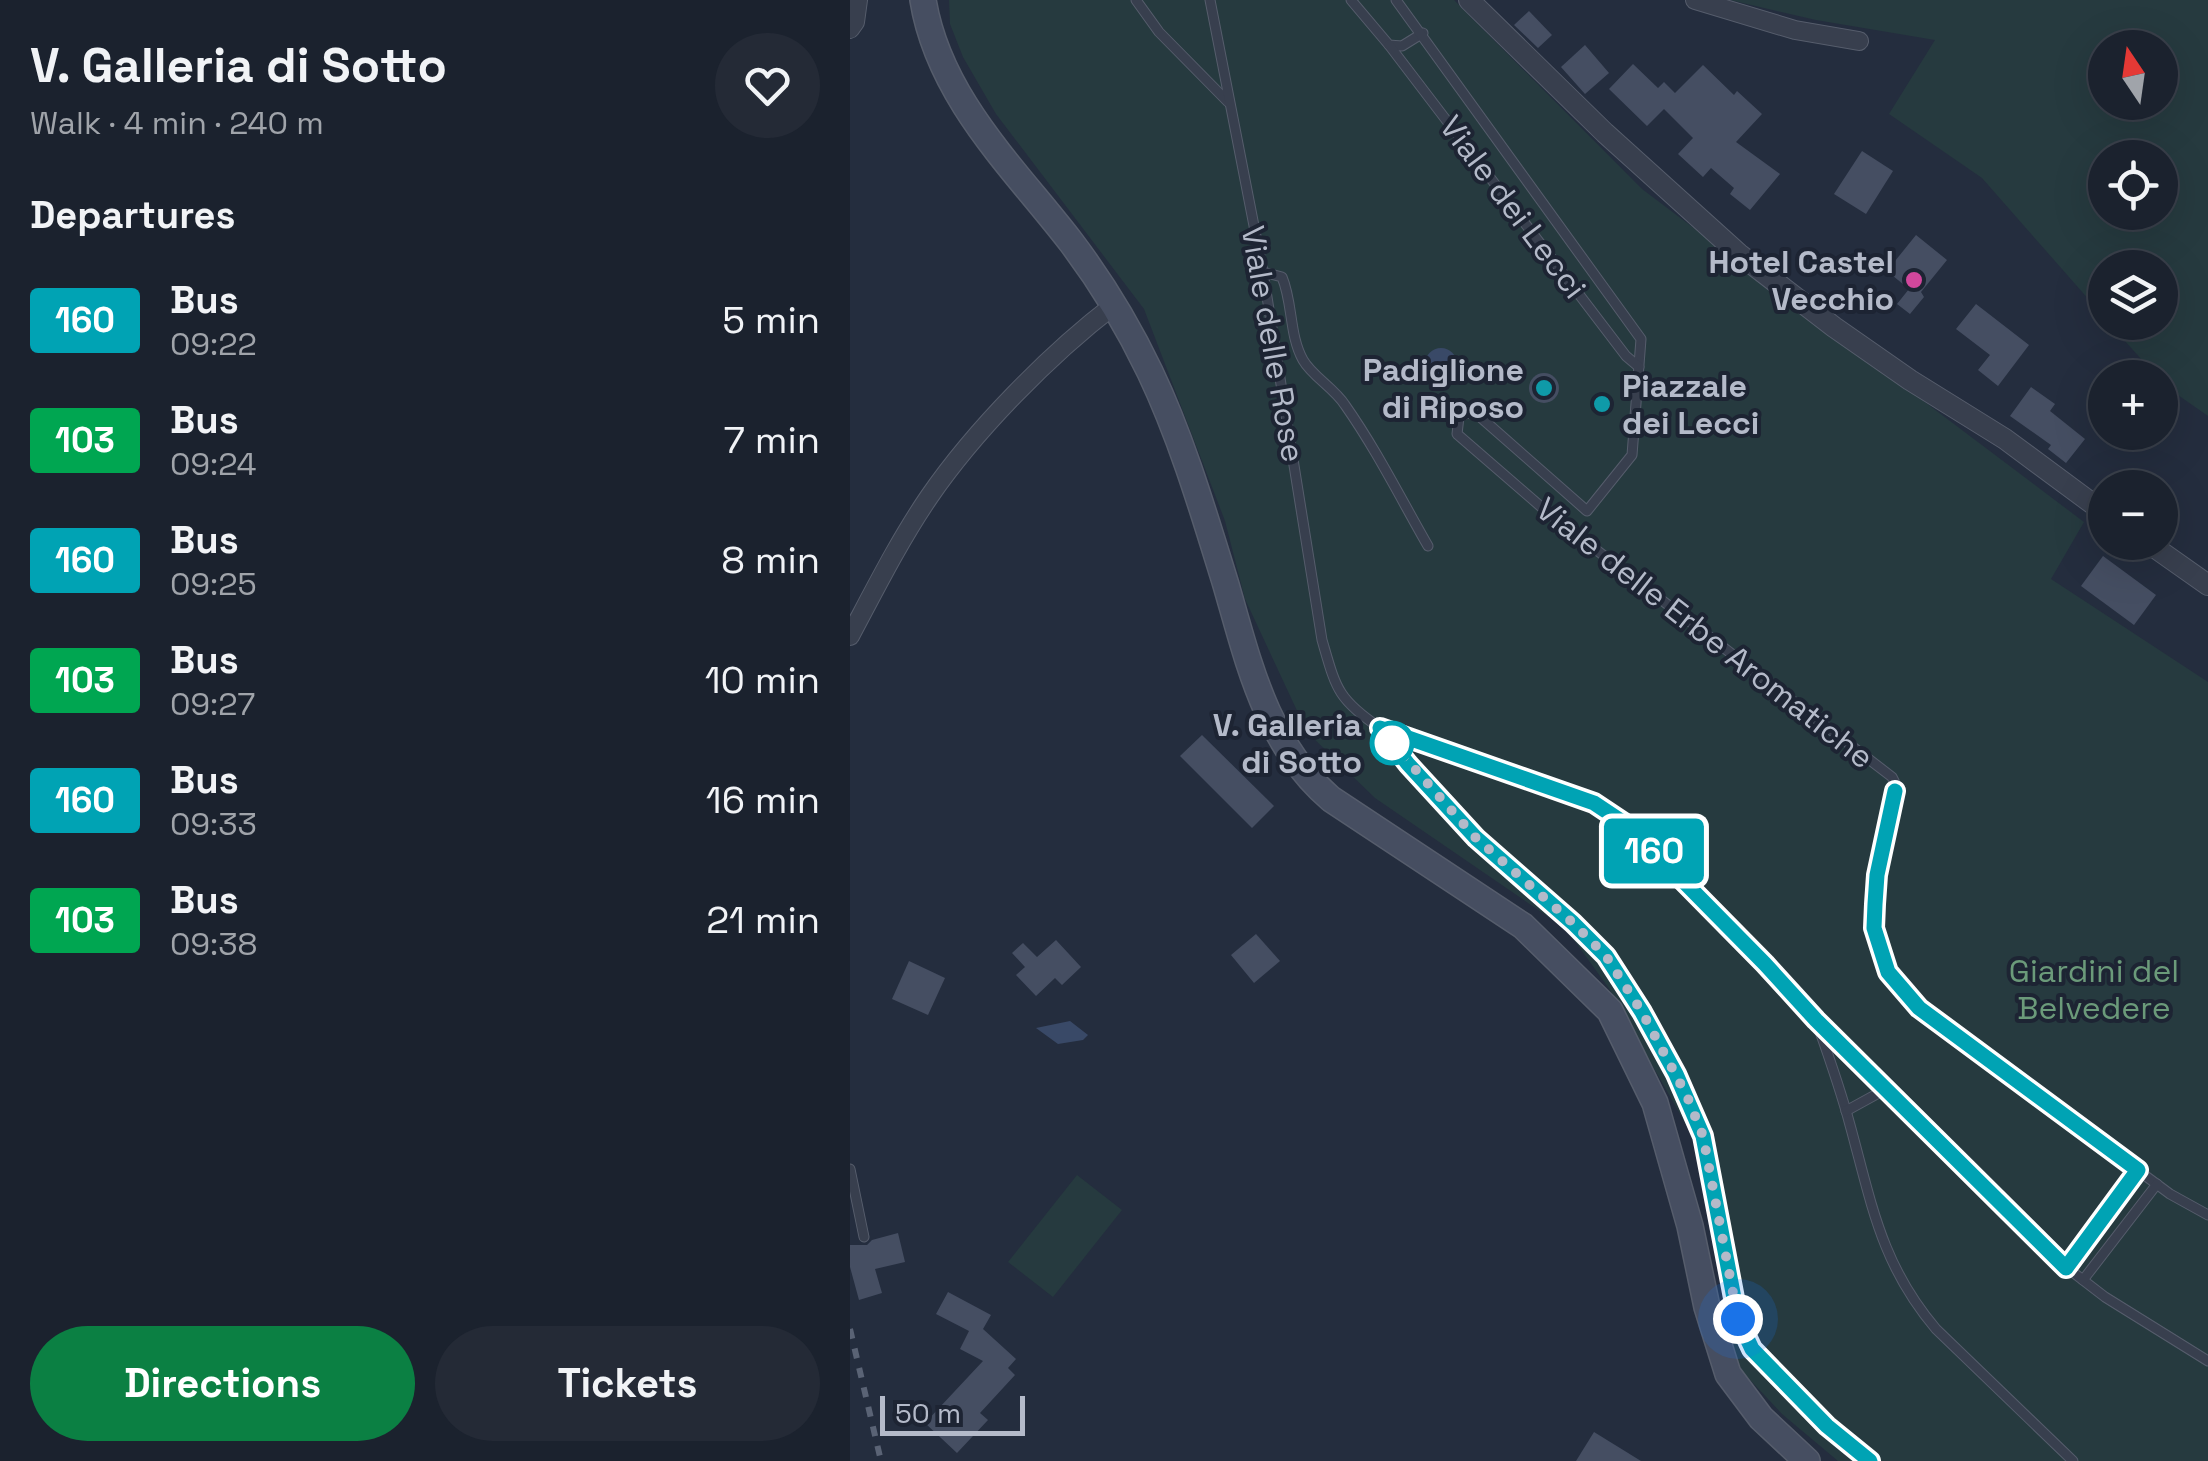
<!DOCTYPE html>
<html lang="en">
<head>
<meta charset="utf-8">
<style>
	:root { --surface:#1b222e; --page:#242a36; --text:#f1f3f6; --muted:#a0a4aa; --line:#393f4a; --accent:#0b8043 }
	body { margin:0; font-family:"Space Grotesk",sans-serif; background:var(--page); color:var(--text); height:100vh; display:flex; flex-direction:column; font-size:38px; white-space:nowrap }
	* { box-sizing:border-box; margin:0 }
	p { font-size:32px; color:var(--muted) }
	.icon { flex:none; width:55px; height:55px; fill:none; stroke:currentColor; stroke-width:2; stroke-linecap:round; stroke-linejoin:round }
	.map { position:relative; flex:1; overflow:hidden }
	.details { display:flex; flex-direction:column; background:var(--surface); width:850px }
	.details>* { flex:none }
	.badge { padding:0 20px; border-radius:8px; font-size:35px; line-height:65px }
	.needle { width:65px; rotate:347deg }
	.fabs { position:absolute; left:1238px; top:30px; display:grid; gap:20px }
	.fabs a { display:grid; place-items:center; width:90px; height:90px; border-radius:50%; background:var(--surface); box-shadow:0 10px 40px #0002,0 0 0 2px var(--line); font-size:50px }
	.scale { position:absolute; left:30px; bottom:25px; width:145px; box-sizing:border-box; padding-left:10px; border:5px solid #b4bac9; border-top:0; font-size:28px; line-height:35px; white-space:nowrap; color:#b4bac9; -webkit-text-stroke:8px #1d2433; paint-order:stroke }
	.you { position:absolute; width:50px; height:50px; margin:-25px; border:8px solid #fff; border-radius:50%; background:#1a73e8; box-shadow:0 0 0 15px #1a73e833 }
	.map>.badge { position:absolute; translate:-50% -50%; box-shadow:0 0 0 5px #fff }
	h2 { padding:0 30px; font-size:38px; line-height:90px }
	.round { display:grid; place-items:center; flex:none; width:105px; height:105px; border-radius:52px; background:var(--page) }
	.headline { display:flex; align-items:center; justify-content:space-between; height:170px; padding:0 30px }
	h1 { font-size:48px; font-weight:600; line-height:75px }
	.primary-button { display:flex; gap:20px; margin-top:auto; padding:20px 30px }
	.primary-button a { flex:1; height:115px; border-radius:60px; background:var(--accent); color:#fff; font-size:40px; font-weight:600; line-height:115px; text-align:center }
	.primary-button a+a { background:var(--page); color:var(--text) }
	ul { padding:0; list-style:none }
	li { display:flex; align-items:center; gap:30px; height:120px; padding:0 30px }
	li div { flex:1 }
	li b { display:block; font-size:38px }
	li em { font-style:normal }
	li .badge { min-width:110px; font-weight:700; text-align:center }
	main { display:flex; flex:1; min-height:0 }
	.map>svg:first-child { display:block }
	.green { fill:#263a3f; fill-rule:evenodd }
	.water { fill:#394967 }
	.building { fill:#454e62 }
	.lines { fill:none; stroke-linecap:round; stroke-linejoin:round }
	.service-casing { stroke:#565d6c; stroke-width:11 }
	.minor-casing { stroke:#565d6c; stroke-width:20 }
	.tertiary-casing { stroke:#565d6c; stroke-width:22 }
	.secondary-casing { stroke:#565d6c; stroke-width:28 }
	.service { stroke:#383f4e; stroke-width:9 }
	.minor { stroke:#383f4e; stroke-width:18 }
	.tertiary { stroke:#383f4e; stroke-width:20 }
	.secondary { stroke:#464e61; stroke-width:25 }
	.rail { stroke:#5a6375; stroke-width:6; stroke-dasharray:10 10; stroke-linecap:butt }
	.line-casing { stroke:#fff; stroke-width:22 }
	.line { stroke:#00a3b4; stroke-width:15 }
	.walk { stroke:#b4bac9; stroke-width:10; stroke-dasharray:0 18 }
	.hotel-dot { fill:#d1479c; stroke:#1d2433; stroke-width:4 }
	.culture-dot { fill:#0f9aa8; stroke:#1d2433; stroke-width:4 }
	.stop-dot { fill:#fff; stroke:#00a3b4; stroke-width:5 }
	.labels { text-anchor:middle; stroke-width:8; stroke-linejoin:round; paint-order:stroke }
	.street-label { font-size:32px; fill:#b4bac9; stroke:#1d2433 }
	.poi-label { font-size:32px; font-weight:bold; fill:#b4bac9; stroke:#1d2433; text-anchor:end }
	.stop-label { font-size:32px; font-weight:bold; fill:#b4bac9; stroke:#1d2433; text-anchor:end }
	.park-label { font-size:32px; fill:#6b9a7a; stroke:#1d2433 }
</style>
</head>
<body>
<main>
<section class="details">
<div class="headline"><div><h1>V. Galleria di Sotto</h1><p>Walk · 4 min · 240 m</p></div><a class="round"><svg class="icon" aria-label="heart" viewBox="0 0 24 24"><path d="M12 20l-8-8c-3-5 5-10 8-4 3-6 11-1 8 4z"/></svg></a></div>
<h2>Departures</h2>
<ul>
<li><span class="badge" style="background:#00a3b4;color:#fff">160</span><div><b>Bus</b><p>09:22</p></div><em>5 min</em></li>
<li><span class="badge" style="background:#00a651;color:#fff">103</span><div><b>Bus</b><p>09:24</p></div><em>7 min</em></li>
<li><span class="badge" style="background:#00a3b4;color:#fff">160</span><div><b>Bus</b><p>09:25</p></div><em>8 min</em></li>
<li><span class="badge" style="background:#00a651;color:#fff">103</span><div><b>Bus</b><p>09:27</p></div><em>10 min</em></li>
<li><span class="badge" style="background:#00a3b4;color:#fff">160</span><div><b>Bus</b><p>09:33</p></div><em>16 min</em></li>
<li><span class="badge" style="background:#00a651;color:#fff">103</span><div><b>Bus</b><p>09:38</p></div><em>21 min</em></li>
</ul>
<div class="primary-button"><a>Directions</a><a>Tickets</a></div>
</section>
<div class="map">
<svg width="1358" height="1461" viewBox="0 0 1358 1461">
	<rect width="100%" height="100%" fill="#242d3e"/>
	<g class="green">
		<path d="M99,0H604L792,189L1234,522L1201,579L1358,682V1461H988L932,1414L886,1365L843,1137L758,987L716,929L525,798L457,732L395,599L375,521L294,309L146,114L113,57L100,24Z"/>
		<path d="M880,0H1358V416L1315,386L1259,323L1310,322V268H1255V318L1132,178L1039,114L1085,40L966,20ZM1255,48H1310V102H1255ZM1255,158H1310V212H1255Z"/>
		<path d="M227,1175L272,1210L203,1297L158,1262Z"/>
	</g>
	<g class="water">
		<circle cx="591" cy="364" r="16"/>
		<path d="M220,1021L238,1035L233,1040L208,1044L186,1028Z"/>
	</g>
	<g class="building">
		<path d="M679,11L702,35L688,48L664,25Z"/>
		<path d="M735,45L759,73L735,94L711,67Z"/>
		<path d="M783,64L808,88L814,82L825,93L853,65L884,95L887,91L912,114L886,142L930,174L900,210L880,194L884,188L861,168L853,177L828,154L843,138L814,109L797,126L759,89Z"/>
		<path d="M1012,151L1043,171L1016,214L984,194Z"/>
		<path d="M1066,235L1097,260L1071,292L1074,297L1060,314L1047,304L1059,289L1037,271Z"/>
		<path d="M1126,304L1179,345L1148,386L1128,370L1140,355L1106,329Z"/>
		<circle cx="694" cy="388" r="15"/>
		<path d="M1181,387L1205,404L1200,411L1235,439L1216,463L1198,449L1201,445L1160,416Z"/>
		<path d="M1253,556L1306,595L1284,625L1231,586Z"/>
		<path d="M352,735L424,806L402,828L330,756Z"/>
		<path d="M406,934L430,961L404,983L381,955Z"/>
		<path d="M206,940L231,967L212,985L205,978L186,996L166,975L175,967L162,953L173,943L187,957Z"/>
		<path d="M59,961L95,978L78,1015L42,999Z"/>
		<path d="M48,1233L55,1262L25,1269L32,1293L9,1300L0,1267V1245H17L22,1240Z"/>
		<path d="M98,1292L141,1315L133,1329L166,1359L158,1368L165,1375L130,1413L138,1420L107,1453L75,1423L133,1361L110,1349L119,1331L86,1314Z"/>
		<path d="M744,1432L791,1461H726Z"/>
	</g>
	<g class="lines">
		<g class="service-casing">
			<g id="service">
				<path d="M286,0L309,32L378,102"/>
				<path d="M360,0L413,272L472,640C486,688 487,699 530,728L744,803L780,827L915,963L966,1020L1207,1260L1255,1297L1358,1361"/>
				<path d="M501,0L539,45L552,46L573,33"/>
				<path d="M546,0L791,339L782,455L737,511L628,415L617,413L609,417L607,434L697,512L1042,777L1046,785C1035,844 1007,914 1038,972C1045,986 1058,997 1069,1008L1320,1194L1358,1215"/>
				<path d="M539,45L776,356L789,367"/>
				<path d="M413,272L432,277C443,303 439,335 453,360C462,376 484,388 495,405C526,449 551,499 578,546"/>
				<path d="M532,729L558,764L626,838L723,923L756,957L792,1012L837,1096L853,1136L888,1319L902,1349L977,1426L1021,1461"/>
				<path d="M967,1023C979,1057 991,1091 1000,1125C1022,1205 1031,1264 1086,1329L1223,1461"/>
				<path d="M996,1111L1036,1089"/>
				<path d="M0,1169L14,1237"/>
				<path d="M1216,1268L1289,1170"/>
				<path d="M1233,1280L1307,1184"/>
			</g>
		</g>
		<g class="minor-casing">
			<g id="minor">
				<path d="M845,0L945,30L1009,41"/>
				<path d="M0,29L5,22L8,0"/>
				<path d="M0,636C25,589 49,541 79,497C125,430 200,354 264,305"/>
			</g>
		</g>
		<g class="tertiary-casing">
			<g id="tertiary">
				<path d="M619,0L755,133L889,254L984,327L1060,380L1155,439L1255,513"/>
				<path d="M1297,542L1358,585"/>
			</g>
		</g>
		<g class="secondary-casing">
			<path id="secondary" d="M73,0C89,98 164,168 221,242C252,283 278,326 300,372C332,439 354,514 376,585C399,664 416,743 481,799L673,926L760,1011L805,1103L840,1226L857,1307L878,1374L911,1418L957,1461"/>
		</g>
		<use href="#service" class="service"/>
		<use href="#minor" class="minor"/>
		<use href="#tertiary" class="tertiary"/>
		<use href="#secondary" class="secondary"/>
		<path class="rail" d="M0,1329L31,1461"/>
	</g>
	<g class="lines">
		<g class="line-casing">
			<path id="line" d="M1020,1461L977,1426L902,1349L888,1319L853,1136L826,1074L792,1012L756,956L723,923L626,838L558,764L530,728L744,803L780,827L915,964L966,1020L1216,1268L1288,1170L1069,1008L1038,972L1024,928L1025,904L1027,875L1045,791"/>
		</g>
		<use href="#line" class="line"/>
		<path class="walk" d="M542,743L626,838L723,923L756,956L792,1012L837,1096L853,1136L888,1319"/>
	</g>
	<circle class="hotel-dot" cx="1064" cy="280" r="10"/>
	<g class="culture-dot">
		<circle cx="694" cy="388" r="10"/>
		<circle cx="752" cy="404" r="10"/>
	</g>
	<circle class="stop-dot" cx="542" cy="743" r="20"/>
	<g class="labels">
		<g class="street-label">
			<text transform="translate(663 207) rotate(53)" y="11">Viale dei Lecci</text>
			<text transform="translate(423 344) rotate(80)" y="11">Viale delle Rose</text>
			<text transform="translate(855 633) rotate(38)" y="11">Viale delle Erbe Aromatiche</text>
		</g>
		<g class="poi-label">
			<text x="1044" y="273">Hotel Castel<tspan x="1044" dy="37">Vecchio</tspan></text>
			<text x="674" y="381">Padiglione<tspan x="674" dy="37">di Riposo</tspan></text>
			<text x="772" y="397" text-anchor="start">Piazzale<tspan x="772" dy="37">dei Lecci</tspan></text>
		</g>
		<g class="stop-label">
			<text x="512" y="736">V. Galleria<tspan x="512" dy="37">di Sotto</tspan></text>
		</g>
		<g class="park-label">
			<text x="1244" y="982">Giardini del<tspan x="1244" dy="37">Belvedere</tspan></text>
		</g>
	</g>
</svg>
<div class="fabs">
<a><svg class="needle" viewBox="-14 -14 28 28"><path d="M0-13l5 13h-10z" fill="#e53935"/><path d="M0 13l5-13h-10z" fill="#a0a4aa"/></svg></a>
<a><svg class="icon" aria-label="locate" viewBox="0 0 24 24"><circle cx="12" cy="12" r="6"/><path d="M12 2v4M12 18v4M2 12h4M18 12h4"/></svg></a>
<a><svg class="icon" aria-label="layers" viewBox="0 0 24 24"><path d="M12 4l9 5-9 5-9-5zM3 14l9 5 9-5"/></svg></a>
<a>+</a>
<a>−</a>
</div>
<div class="scale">50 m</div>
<div class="you" style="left:888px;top:1319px"></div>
<b class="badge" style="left:804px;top:851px;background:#00a3b4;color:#fff">160</b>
</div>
</main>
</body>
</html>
